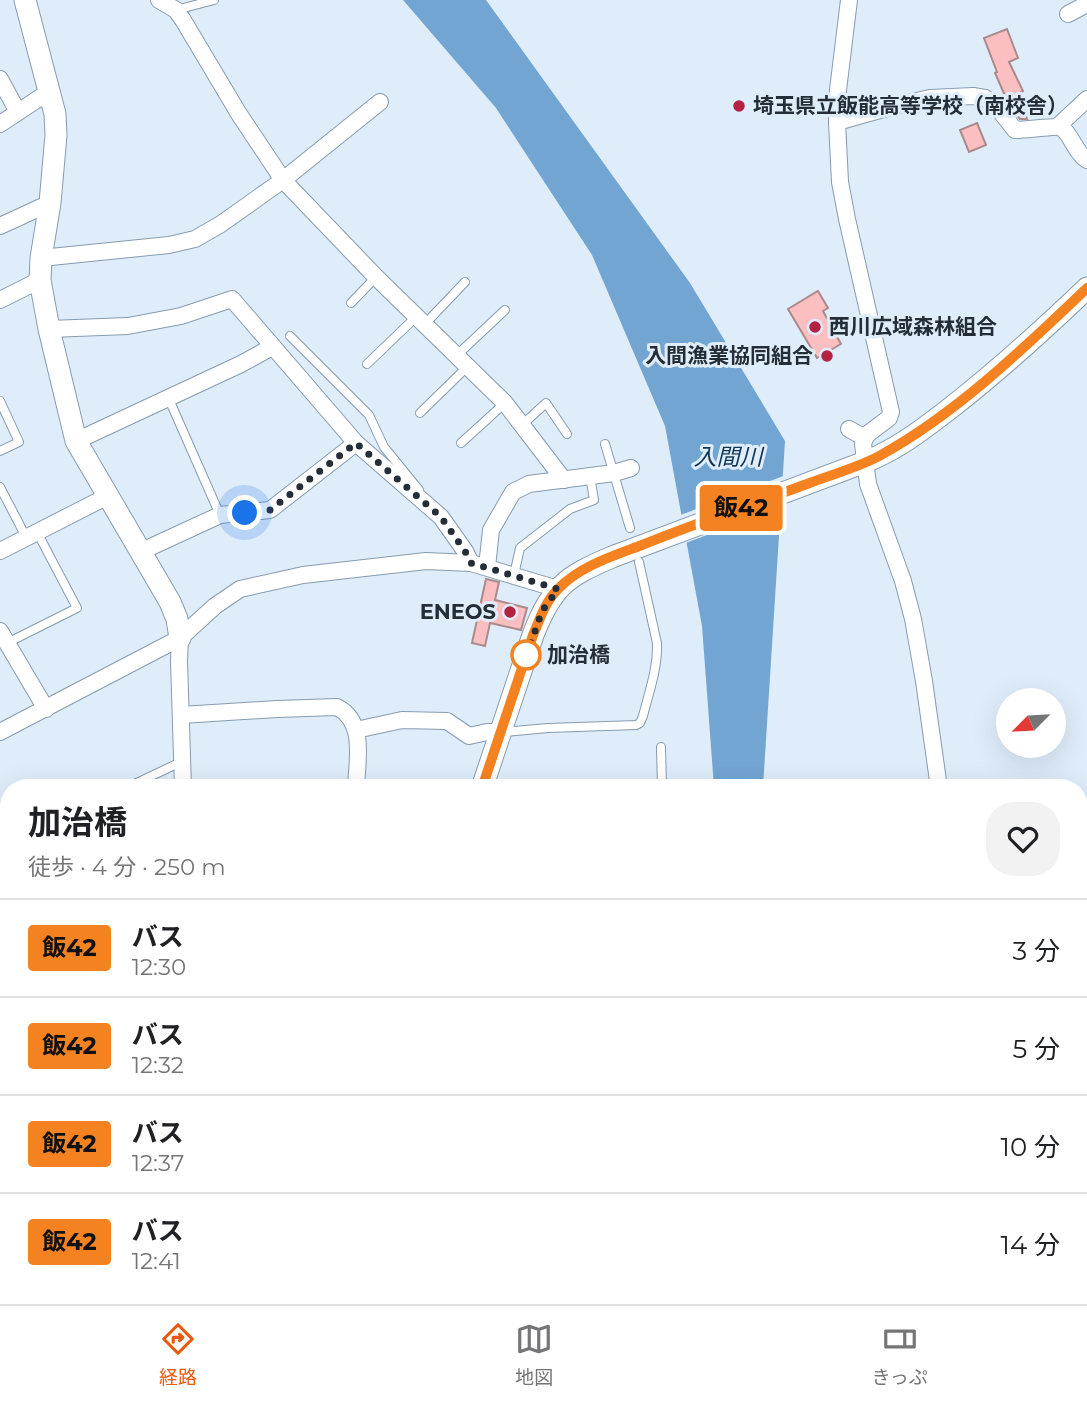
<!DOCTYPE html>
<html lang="ja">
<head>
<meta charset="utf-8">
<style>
	:root { --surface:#fff; --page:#f2f2f2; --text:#202124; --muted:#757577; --line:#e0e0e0; --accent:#ea580c }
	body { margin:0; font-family:Montserrat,"Noto Sans JP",sans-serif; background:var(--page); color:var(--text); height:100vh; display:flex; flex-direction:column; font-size:26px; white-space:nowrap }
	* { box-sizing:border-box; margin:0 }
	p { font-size:23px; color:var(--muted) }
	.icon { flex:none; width:38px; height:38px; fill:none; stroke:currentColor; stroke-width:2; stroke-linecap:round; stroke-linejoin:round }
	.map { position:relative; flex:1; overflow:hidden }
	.details { position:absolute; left:0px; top:779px; width:1088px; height:527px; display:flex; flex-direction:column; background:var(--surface); border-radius:28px 28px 0 0; box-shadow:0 7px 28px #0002 }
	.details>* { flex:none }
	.badge { padding:0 14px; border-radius:5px; font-size:24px; line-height:46px }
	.needle { width:46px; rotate:246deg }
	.tools { position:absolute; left:996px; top:688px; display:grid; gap:14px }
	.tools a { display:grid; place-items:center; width:70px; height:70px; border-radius:50%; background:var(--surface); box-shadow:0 7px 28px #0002; font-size:35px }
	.you { position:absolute; width:35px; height:35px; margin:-18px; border:5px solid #fff; border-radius:50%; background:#1a73e8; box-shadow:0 0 0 10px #1a73e833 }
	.map>.badge { position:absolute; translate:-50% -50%; box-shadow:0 0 0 4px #fff }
	.round { display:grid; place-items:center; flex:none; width:74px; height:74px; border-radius:28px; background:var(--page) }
	.summary { display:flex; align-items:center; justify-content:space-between; height:119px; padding:0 28px }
	h1 { font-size:33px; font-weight:700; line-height:52px }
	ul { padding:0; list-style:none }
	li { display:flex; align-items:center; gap:21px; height:98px; padding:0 28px; border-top:2px solid var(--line) }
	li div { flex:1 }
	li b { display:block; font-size:26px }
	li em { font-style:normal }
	li .badge { min-width:77px; font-weight:700; text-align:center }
	.dock { display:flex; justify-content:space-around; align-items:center; height:98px; border-top:2px solid var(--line); background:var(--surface); font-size:19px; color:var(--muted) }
	.dock a { display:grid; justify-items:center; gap:4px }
	.dock .current { color:var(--accent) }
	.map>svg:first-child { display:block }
	.water { fill:#73a5d3 }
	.pier { fill:#dfedfb }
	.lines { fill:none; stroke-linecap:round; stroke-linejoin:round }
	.river { stroke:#73a5d3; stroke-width:23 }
	.building { fill:#fbbfc2; stroke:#ab8a8c; stroke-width:2 }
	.lane-casing { stroke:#869bb0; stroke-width:10 }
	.street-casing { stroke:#869bb0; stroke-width:18 }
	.secondary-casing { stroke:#869bb0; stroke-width:23 }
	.lane { stroke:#fff; stroke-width:8 }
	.street { stroke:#fff; stroke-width:16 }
	.secondary { stroke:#fff; stroke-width:21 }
	.line-casing { stroke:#fff; stroke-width:16 }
	.line { stroke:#f58220; stroke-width:10 }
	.walk { stroke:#252e36; stroke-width:7; stroke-dasharray:0 12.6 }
	.poi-dot { fill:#b42242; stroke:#dfedfb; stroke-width:2.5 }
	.stop-dot { fill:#fff; stroke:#f58220; stroke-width:3.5 }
	.labels { text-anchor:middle; stroke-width:6; stroke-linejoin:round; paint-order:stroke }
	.poi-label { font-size:21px; font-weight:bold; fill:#252e36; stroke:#dfedfb; text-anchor:start }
	.stop-label { font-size:21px; font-weight:bold; fill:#252e36; stroke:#dfedfb; text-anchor:start }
	.water-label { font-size:23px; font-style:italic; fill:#103655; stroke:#dfedfb }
</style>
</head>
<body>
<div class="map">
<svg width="1087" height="1304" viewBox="0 0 1087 1304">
	<rect width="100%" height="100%" fill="#dfedfb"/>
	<g class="water">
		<path d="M403,0H486L690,283L785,441L763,787H714L702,626L665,426L592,255L496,108Z"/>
		<path d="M446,1297H506L502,1304H443Z"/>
	</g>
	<path class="pier" d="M786,475L784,506L683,544L678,516Z"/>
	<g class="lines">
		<path class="river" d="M1080,1243L1087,1251"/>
	</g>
	<g class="building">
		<path d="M1007,29L1018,58L1009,62L1023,91L1021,92L1027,119H1020L1009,105L995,73L997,72L984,38Z"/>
		<path d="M977,123L986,145L969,152L960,130Z"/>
		<path d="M818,291L828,308L823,311L841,344L817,358L788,309Z"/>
		<path d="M486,579L499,582L495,600L527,608L521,630L490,623L485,646L472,643Z"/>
	</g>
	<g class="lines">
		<g class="lane-casing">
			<g id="lane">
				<path d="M176,10L214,0"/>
				<path d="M351,303L376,277"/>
				<path d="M424,325L465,282"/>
				<path d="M290,336L369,415L384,447L419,490"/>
				<path d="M456,356L505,310"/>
				<path d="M367,364L416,317"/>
				<path d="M168,397L220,515"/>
				<path d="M0,401L19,442L0,451"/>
				<path d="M420,413L467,367"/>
				<path d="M522,425L546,403L567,434"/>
				<path d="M461,443L505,403"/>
				<path d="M605,444L630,528"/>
				<path d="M0,487L26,537"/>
				<path d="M514,575L520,548L570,509L594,500L590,476"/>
				<path d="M7,643L77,608L37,532"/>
				<path d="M504,732L548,728L636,725L640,723L643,716C649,692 658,668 657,643L639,562"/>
				<path d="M661,747L662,788"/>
				<path d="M126,788L181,762"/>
				<path d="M297,1297L307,1304"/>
			</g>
		</g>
		<g class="street-casing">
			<g id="street">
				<path d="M159,0L176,10L183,20L239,114L283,180L376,277L505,403L564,480"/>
				<path d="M849,0L838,90L837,122L840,182L847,219L891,412L889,418L869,433L865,438L863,444L868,484L903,581L913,619L924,681L939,788"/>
				<path d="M1068,14L1087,4"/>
				<path d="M0,79L18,112"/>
				<path d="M837,122L894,106L930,98L973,96L985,98L997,107L1015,130C1024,130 1055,126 1059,127C1070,130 1075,153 1087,160"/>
				<path d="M0,124L50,91"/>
				<path d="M1058,126L1087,99"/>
				<path d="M0,226L50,203"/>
				<path d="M41,258L169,245L195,239L221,224L283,180L380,102"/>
				<path d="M0,300L40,280"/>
				<path d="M49,329L128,326L181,316L232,299L356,443L441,517L465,551L471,563"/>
				<path d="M849,429L865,438"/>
				<path d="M76,441L241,364L272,347"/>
				<path d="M0,551L108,496"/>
				<path d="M142,551L220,515L270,510L356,443"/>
				<path d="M487,567L491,530L513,492L529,484L614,473L631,468"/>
				<path d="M0,631L46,709"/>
				<path d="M180,638L179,661L183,788"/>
				<path d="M181,715L277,709L337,707C366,722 357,760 356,788"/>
				<path d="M356,730L402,720L447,721L469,736L487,732H501"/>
				<path d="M0,732L180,638L215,606L240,589L303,575L426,561L471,563L558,589"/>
				<path d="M0,993L9,990"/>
				<path d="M1080,1077L1087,1079"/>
				<path d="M0,1098L9,1110"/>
				<path d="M1080,1141L1087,1151"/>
				<path d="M0,1165L9,1161"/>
				<path d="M105,1297L109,1304"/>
				<path d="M172,1297L178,1304"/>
				<path d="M47,1304L64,1297V1304"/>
				<path d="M212,1304L219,1297"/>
				<path d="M586,1304L592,1297"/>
				<path d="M1023,1304L1033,1297"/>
			</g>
		</g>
		<g class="secondary-casing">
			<g id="secondary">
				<path d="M25,0L55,114L56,135L50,203L41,258L40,280L49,329L76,441L170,602L177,619L180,638"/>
				<path d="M482,788L533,635C552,587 565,577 612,557L865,462C896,450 922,430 948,410C997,372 1042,331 1087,288"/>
				<path d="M266,1304L272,1297"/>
			</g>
		</g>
		<use href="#lane" class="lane"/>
		<use href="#street" class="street"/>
		<use href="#secondary" class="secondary"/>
	</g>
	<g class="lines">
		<g class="line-casing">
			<path id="line" d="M482,788L533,635C540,619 545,602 558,589C580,566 613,556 642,545C697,523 752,504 807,484C830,475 860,467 881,455C957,413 1024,348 1087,288"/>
		</g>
		<use href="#line" class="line"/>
		<path class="walk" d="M245,513L270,510L356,443L441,517L465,551L471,563L558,589L542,611L526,657V655"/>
	</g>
	<g class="poi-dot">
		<circle cx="739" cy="106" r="7"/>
		<circle cx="815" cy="327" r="7"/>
		<circle cx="827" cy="356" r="7"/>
		<circle cx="510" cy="612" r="7"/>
	</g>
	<circle class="stop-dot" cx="526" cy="655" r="14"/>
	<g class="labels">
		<g class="poi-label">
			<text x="753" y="113">埼玉県立飯能高等学校（南校舎）</text>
			<text x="829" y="334">西川広域森林組合</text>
			<text x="813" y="363" text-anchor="end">入間漁業協同組合</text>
			<text x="496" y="619" text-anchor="end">ENEOS</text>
		</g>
		<g class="stop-label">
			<text x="547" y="662">加治橋</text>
		</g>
		<g class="water-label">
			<text x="728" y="465">入間川</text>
		</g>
	</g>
</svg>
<div class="tools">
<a><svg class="needle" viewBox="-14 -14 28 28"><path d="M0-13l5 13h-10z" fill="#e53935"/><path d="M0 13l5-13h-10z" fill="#757577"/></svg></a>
</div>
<div class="you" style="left:245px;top:513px"></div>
<b class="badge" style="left:741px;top:508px;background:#f58220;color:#111">飯42</b>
<section class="details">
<div class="summary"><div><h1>加治橋</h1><p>徒歩 · 4 分 · 250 m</p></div><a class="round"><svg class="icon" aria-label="heart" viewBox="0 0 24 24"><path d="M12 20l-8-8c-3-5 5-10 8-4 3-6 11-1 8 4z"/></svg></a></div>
<ul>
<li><span class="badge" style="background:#f58220;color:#111">飯42</span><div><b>バス</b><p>12:30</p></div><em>3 分</em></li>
<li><span class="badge" style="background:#f58220;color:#111">飯42</span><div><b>バス</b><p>12:32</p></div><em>5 分</em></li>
<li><span class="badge" style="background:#f58220;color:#111">飯42</span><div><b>バス</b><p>12:37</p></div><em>10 分</em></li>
<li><span class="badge" style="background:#f58220;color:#111">飯42</span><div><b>バス</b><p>12:41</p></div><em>14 分</em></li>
</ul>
</section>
</div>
<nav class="dock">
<a class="current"><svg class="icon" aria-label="directions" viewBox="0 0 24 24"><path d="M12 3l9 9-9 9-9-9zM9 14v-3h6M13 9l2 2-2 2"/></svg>経路</a>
<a><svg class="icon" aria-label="map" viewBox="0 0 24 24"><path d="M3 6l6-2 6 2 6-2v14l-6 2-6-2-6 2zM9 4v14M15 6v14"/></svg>地図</a>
<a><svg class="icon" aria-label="tickets" viewBox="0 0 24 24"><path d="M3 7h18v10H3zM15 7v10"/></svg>きっぷ</a>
</nav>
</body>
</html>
